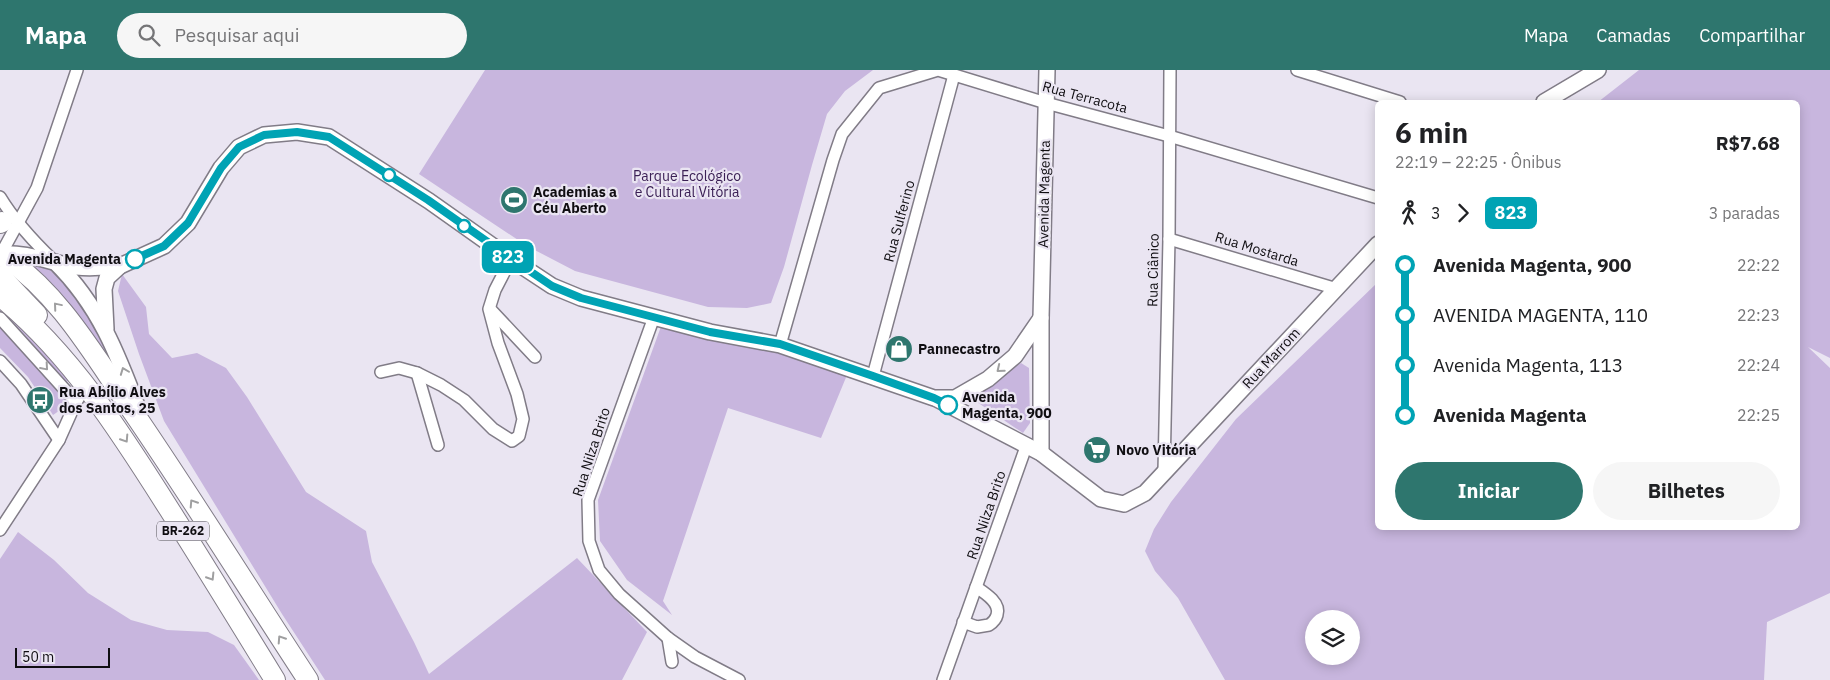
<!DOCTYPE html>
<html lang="pt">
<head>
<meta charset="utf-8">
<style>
	:root { --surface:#fff; --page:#f6f6f6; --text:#202124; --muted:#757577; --accent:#2e766e }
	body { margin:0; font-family:"IBM Plex Sans",sans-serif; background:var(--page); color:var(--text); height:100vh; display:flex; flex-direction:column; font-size:19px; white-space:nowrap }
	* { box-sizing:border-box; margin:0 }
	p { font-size:16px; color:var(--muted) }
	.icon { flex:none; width:28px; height:28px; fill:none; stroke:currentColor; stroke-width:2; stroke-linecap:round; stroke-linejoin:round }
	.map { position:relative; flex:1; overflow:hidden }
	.panel { position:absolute; left:1375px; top:30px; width:425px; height:430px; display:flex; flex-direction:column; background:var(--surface); border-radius:8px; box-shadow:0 2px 12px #0003 }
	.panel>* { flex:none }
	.badge { padding:0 10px; border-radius:8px; font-size:18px; line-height:32px }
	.tools { position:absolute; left:1305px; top:540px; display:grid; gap:10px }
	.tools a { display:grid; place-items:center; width:55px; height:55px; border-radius:50%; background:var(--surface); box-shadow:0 2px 12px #0003; font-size:25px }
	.scale { position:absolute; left:15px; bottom:12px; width:95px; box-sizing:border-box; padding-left:5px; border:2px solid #100e12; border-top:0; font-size:14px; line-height:18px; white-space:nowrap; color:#100e12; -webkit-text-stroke:4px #eae5f2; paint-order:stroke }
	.map>.badge { position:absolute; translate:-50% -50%; box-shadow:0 0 0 2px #fff }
	.legs { display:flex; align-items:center; gap:8px; height:55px; padding:0 20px; font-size:16px }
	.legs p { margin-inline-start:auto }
	.summary { display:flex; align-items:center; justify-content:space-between; height:85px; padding:0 20px }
	h1 { font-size:28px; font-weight:800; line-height:38px }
	.button { display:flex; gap:10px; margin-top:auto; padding:10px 20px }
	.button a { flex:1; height:58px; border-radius:30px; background:var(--accent); color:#fff; font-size:20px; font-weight:800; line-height:58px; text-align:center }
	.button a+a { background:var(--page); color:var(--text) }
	ul { padding:0 20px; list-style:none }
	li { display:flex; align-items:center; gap:18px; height:50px; font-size:19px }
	li i { display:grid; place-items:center; width:8px; height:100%; margin:0 6px; background:currentColor }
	li i::after { content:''; width:12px; height:12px; margin:-6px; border:4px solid; border-radius:50%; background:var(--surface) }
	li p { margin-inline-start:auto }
	li:first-child i { background:linear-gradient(#0000 50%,currentColor 0) }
	li:last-child i { background:linear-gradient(currentColor 50%,#0000 0) }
	header { display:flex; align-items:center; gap:30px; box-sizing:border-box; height:70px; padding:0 25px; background:var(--accent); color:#fff }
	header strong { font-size:24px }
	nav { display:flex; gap:28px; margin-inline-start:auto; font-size:18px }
	.search { width:350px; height:45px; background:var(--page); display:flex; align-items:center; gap:12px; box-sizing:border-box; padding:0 18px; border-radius:28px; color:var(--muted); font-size:19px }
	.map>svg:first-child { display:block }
	.green { fill:#c8b6de; fill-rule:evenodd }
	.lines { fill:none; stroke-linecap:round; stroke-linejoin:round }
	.street-casing { stroke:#817c87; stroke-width:14 }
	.secondary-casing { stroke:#817c87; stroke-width:18 }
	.highway-casing { stroke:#817c87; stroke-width:22 }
	.street { stroke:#fff; stroke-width:11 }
	.secondary { stroke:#fff; stroke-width:15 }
	.highway { stroke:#fff; stroke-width:20 }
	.oneway { stroke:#9f9fa0 }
	.line-1-casing { stroke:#fff; stroke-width:11 }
	.line-1 { stroke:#00a3b4; stroke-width:8 }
	.stop-1-dot { fill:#fff; stroke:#00a3b4; stroke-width:2.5 }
	.labels { text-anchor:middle; stroke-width:4.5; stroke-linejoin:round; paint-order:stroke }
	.shield { fill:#eae5f2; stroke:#514e55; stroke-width:1 }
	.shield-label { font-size:12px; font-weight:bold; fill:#100e12 }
	.street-label { font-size:14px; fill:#100e12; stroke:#eae5f2 }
	.park-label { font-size:14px; fill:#3b2055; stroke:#eae5f2 }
	.poi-label { font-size:14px; font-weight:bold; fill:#100e12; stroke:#eae5f2; text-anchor:start }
	.stop-label { font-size:14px; font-weight:bold; fill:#100e12; stroke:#eae5f2; text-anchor:end }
</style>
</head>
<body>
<header>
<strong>Mapa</strong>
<div class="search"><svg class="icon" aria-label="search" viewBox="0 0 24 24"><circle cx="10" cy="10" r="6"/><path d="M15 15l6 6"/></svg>Pesquisar aqui</div>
<nav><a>Mapa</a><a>Camadas</a><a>Compartilhar</a></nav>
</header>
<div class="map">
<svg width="1830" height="610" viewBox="0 0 1830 610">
	<rect width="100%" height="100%" fill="#eae5f2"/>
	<g class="green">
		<path d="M485,0H873L845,21L827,44L812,95L784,197L771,233L747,238L708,237L575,201L527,176L419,104Z"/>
		<path d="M1639,0H1830V288L1808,277L1830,298V523L1767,552L1764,610H1225L1178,528L1155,501L1145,481L1154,459L1171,432L1236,349L1377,213L1378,458H1798V32H1598ZM1314,549H1351V586H1314Z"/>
		<path d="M24,187L49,199L73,221L100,264L124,322Z"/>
		<path d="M122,204L146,237L149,264L172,288L197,283L226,298L247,327L306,422L366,461L372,492L414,572L429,604L577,488L647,562L622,610H325L282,544L164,351L139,284L118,221Z"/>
		<path d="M0,234L10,242L69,311L65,312L0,240Z"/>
		<path d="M663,251L778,280L847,305L821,368L728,338L663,531L672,545L627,510L600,471L598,430Z"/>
		<path d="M0,255L47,306L69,334L53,345L28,307L0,278Z"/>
		<path d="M1021,293L1029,298L1030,353L1023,363L971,328L973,325Z"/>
		<path d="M18,462L54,490L88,523L131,550L167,560L208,562L234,575L259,610H0V489Z"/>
	</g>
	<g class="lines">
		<g class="street-casing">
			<g id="street">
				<path d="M1297,0L1400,32"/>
				<path d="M0,127C15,152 34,172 55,192"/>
				<path d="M1169,169L1337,219"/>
				<path d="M1,184L37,118L77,0"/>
				<path d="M491,240L535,287"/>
				<path d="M654,247L588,430L589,471L599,500L619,524L668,568L695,587L739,610"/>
				<path d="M0,248L76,332"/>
				<path d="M780,275L833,90L842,64L879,18L938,0L1046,33L1169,66L1378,128"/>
				<path d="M0,291L21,314L59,370"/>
				<path d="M381,302L399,298L417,303L441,315L464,330L493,359L512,371L519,366L523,349L517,324L498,273L489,239L495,220L511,189"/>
				<path d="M417,303L438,375"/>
				<path d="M873,306L954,5"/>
				<path d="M1164,401L1169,169L1170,0"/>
				<path d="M0,460L59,370L76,332L86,316"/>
				<path d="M963,552L977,557L989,555C992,553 996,549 997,545C1001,533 985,523 976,517"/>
				<path d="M668,568L672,592"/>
				<path d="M943,610L1027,374"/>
			</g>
		</g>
		<g class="secondary-casing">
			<g id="secondary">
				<path d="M1544,32L1598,0"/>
				<path d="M1,184C28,182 51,193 77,197C91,199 106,197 120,196"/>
				<path d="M55,192C99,235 118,285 139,341"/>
				<path d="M106,259L104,219L107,208L120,196L164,176L188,153L221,98L239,77L264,65L297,62L329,67L429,131L511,189L552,216L581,228L710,262L780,275L934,328H955L988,309L1015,286L1041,248"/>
				<path d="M937,329L1041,383L1101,429L1124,434L1145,423L1378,174"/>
				<path d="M1041,383V248L1047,0"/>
			</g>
		</g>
		<g class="highway-casing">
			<g id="highway">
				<path d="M0,153L2,152"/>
				<path d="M0,184C57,220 94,285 131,339C192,428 249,520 308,610"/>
				<path d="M0,206L37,245"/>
				<path d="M0,226C71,284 121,363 169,439C205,496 240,553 275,610"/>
			</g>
		</g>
		<use href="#street" class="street"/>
		<use href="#secondary" class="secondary"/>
		<use href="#highway" class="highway"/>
	</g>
	<defs><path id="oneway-chevron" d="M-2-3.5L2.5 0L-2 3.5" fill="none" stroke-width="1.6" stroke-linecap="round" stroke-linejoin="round" transform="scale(1.25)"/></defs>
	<g class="oneway">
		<use href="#oneway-chevron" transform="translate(57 236) rotate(-130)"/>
		<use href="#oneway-chevron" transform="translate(45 297) rotate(49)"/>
		<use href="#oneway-chevron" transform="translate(1000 299) rotate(141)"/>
		<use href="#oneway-chevron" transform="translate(124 301) rotate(-111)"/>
		<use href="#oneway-chevron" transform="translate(125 369) rotate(57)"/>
		<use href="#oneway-chevron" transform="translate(193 433) rotate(-123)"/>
		<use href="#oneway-chevron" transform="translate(211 507) rotate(58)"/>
		<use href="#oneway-chevron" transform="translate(281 569) rotate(-123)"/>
	</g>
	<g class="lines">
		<g class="line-1-casing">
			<path id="line-1" d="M135,189L164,176L188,153L221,98L239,77L264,65L297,62L329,67L428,130L512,189L552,216L581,228L710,262L780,274L873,306L934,328L948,335"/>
		</g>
		<use href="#line-1" class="line-1"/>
	</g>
	<defs>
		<g id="stadium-disc" transform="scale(1.4375)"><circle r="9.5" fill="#2e766e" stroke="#eae5f2"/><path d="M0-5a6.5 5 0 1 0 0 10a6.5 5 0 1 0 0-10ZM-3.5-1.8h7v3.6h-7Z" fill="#fff"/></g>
		<g id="shop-disc" transform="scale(1.4375)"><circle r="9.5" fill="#2e766e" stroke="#eae5f2"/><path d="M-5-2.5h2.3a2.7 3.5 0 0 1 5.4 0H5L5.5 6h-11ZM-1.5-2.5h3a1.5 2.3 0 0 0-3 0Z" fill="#fff"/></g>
		<g id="bus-disc" transform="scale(1.4375)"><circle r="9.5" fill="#2e766e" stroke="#eae5f2"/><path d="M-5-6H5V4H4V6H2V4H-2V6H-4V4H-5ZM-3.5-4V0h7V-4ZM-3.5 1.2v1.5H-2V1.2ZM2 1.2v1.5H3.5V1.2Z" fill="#fff"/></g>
		<g id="supermarket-disc" transform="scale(1.4375)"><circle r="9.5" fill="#2e766e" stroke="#eae5f2"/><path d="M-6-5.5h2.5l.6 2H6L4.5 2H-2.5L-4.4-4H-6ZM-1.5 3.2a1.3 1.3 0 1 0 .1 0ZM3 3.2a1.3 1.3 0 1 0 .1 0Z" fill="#fff"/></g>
	</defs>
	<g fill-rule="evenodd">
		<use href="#stadium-disc" x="514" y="130"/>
		<use href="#shop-disc" x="899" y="279"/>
		<use href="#bus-disc" x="40" y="330"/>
		<use href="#supermarket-disc" x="1097" y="380"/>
	</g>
	<g class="stop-1-dot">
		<circle cx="389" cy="105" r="6"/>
		<circle cx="464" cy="156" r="6"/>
		<circle cx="135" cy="189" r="9"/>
		<circle cx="948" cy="335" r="9"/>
	</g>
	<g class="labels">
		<rect class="shield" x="157" y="451.5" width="52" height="19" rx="4"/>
		<g class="shield-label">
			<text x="183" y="465">BR-262</text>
		</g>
		<g class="street-label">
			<text transform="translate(1085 27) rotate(15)" y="5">Rua Terracota</text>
			<text transform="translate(1044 124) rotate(-89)" y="5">Avenida Magenta</text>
			<text transform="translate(899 151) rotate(-75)" y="5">Rua Sulferino</text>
			<text transform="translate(1257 179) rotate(17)" y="5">Rua Mostarda</text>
			<text transform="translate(1153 200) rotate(-89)" y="5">Rua Ciânico</text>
			<text transform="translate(1271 288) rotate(-47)" y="5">Rua Marrom</text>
			<text transform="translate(591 382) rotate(-72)" y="5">Rua Nilza Brito</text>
			<text transform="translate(986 445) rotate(-71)" y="5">Rua Nilza Brito</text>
		</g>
		<g class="park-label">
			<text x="687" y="111">Parque Ecológico<tspan x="687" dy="16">e Cultural Vitória</tspan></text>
		</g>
		<g class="poi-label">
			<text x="533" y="127">Academias a<tspan x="533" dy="16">Céu Aberto</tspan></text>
			<text x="918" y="284">Pannecastro</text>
			<text x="59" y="327">Rua Abílio Alves<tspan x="59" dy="16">dos Santos, 25</tspan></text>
			<text x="1116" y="385">Novo Vitória</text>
		</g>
		<g class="stop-label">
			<text x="121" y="194">Avenida Magenta</text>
			<text x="962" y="332" text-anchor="start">Avenida<tspan x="962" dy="16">Magenta, 900</tspan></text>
		</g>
	</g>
</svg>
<div class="tools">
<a><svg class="icon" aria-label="layers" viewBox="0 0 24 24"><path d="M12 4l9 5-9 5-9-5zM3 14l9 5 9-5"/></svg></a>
</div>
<div class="scale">50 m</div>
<b class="badge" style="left:508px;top:187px;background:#00a3b4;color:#fff">823</b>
<section class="panel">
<div class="summary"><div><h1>6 min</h1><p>22:19 – 22:25 · Ônibus</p></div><b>R$7.68</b></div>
<div class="legs"><svg class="icon" aria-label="walk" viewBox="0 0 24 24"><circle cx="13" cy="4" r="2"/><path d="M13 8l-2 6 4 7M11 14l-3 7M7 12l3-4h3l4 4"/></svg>3<svg class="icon" aria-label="forward" viewBox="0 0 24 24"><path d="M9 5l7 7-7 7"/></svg><b class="badge" style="background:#00a3b4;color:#fff">823</b><p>3 paradas</p></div>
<ul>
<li><i style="color:#00a3b4"></i><b>Avenida Magenta, 900</b><p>22:22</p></li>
<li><i style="color:#00a3b4"></i><span>AVENIDA MAGENTA, 110</span><p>22:23</p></li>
<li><i style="color:#00a3b4"></i><span>Avenida Magenta, 113</span><p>22:24</p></li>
<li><i style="color:#00a3b4"></i><b>Avenida Magenta</b><p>22:25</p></li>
</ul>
<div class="button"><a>Iniciar</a><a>Bilhetes</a></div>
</section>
</div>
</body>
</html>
